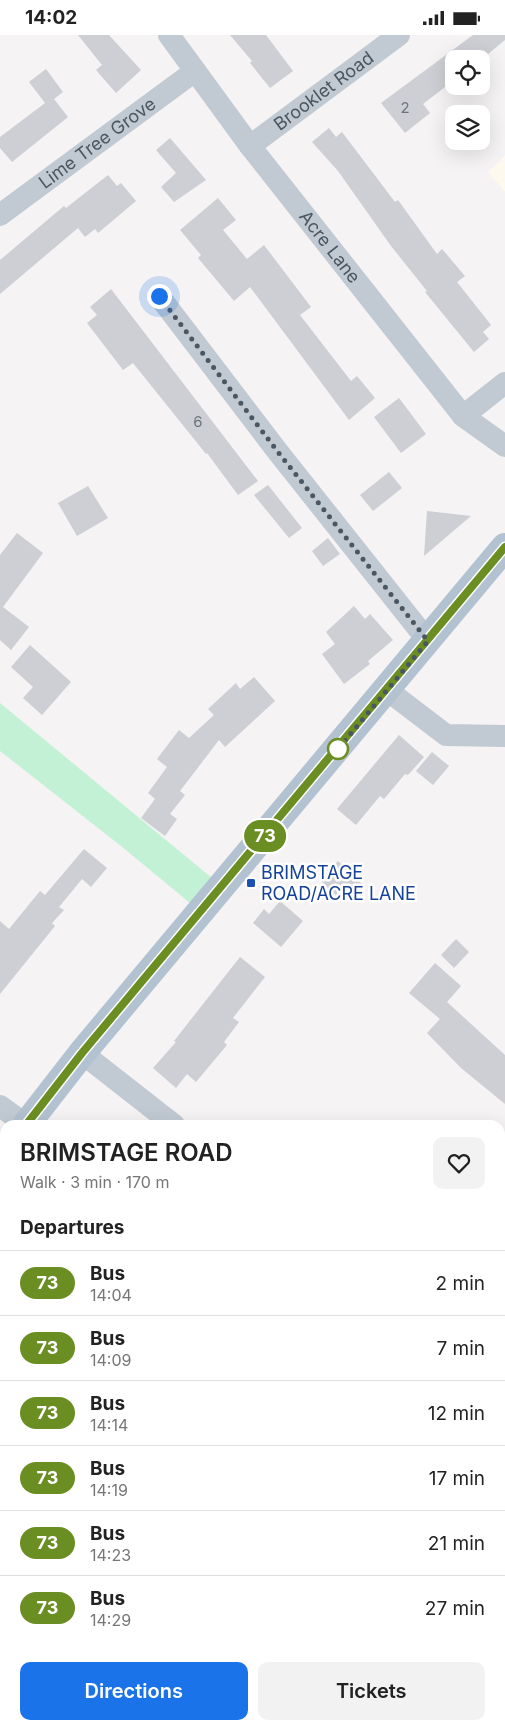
<!DOCTYPE html>
<html lang="en">
<head>
<meta charset="utf-8">
<style>
	:root { --surface:#fff; --page:#f2f2f2; --text:#222; --muted:#767676; --line:#e0e0e0; --accent:#1a73e8 }
	body { margin:0; font-family:Inter,sans-serif; background:var(--page); color:var(--text); height:100vh; display:flex; flex-direction:column; font-size:19px; white-space:nowrap }
	* { box-sizing:border-box; margin:0 }
	p { font-size:16px; color:var(--muted) }
	.icon { flex:none; width:28px; height:28px; fill:none; stroke:currentColor; stroke-width:2; stroke-linecap:round; stroke-linejoin:round }
	.map { position:relative; flex:1; overflow:hidden }
	.drawer { position:absolute; left:0px; top:1085px; width:505px; height:610px; display:flex; flex-direction:column; background:var(--surface); border-radius:15px 15px 0 0; box-shadow:0 5px 20px #0002 }
	.drawer>* { flex:none }
	.badge { padding:0 10px; border-radius:16px; font-size:18px; line-height:32px }
	.controls { position:absolute; left:445px; top:15px; display:grid; gap:10px }
	.controls a { display:grid; place-items:center; width:45px; height:45px; border-radius:10px; background:var(--surface); box-shadow:0 5px 20px #0002; font-size:25px }
	.you { position:absolute; width:25px; height:25px; margin:-12px; border:4px solid #fff; border-radius:50%; background:#1a73e8; box-shadow:0 0 0 8px #1a73e833 }
	.map>.badge { position:absolute; translate:-50% -50%; box-shadow:0 0 0 2px #fff }
	h2 { padding:0 20px; font-size:19px; line-height:45px }
	.round { display:grid; place-items:center; flex:none; width:52px; height:52px; border-radius:10px; background:var(--page) }
	.summary { display:flex; align-items:center; justify-content:space-between; height:85px; padding:0 20px }
	h1 { font-size:24px; font-weight:600; line-height:38px }
	.action { display:flex; gap:10px; margin-top:auto; padding:10px 20px }
	.action a { flex:1; height:58px; border-radius:10px; background:var(--accent); color:#fff; font-size:20px; font-weight:600; line-height:58px; text-align:center }
	.action a+a { background:var(--page); color:var(--text) }
	ul { padding:0; list-style:none }
	li { display:flex; align-items:center; gap:15px; height:65px; padding:0 20px; border-top:1px solid var(--line) }
	li div { flex:1 }
	li b { display:block; font-size:19px }
	li em { font-style:normal }
	li .badge { min-width:55px; font-weight:700; text-align:center }
	.status { display:flex; justify-content:space-between; align-items:center; height:35px; padding:0 25px; background:var(--surface); direction:ltr }
	.status svg { height:14px; fill:currentColor }
	.map>svg:first-child { display:block }
	.commercial { fill:#fdf9ef }
	.green { fill:#c3f1d5 }
	.building { fill:#cdcfd5 }
	.lines { fill:none; stroke-linecap:round; stroke-linejoin:round }
	.minor { stroke:#c1cad2; stroke-width:22 }
	.major { stroke:#b3c2d1; stroke-width:28 }
	.line-casing { stroke:#fff; stroke-width:11 }
	.line { stroke:#6b8e23; stroke-width:8 }
	.walk { stroke:#4a5661; stroke-width:5; stroke-dasharray:0 9 }
	.stop-dot { fill:#fff; stroke:#6b8e23; stroke-width:2.5 }
	.transit-dot { fill:#1a4fb4; stroke:#fff; stroke-width:2 }
	.labels { text-anchor:middle; stroke-width:5; stroke-linejoin:round; paint-order:stroke }
	.number-label { font-size:15px; fill:#6b747e }
	.street-label { font-size:18px; fill:#4a5661; stroke:#fff }
	.transit-label { font-size:18px; fill:#164399; stroke:#fff; text-anchor:start }
</style>
</head>
<body>
<div class="status"><b>14:02</b><svg viewBox="0 0 49 12"><path d="M0 12V9h3v3zM5 12V6h3v6zM10 12V3h3v9zM15 12V0h3v12zM26 1h20v11H26zM47 4h2v5h-2z"/></svg></div>
<div class="map">
<svg width="505" height="1695" viewBox="0 0 505 1695">
	<rect width="100%" height="100%" fill="#f5f3f3"/>
	<path class="commercial" d="M505,120V157L488,137Z"/>
	<path class="green" d="M0,668L218,848L196,873L121,811L0,716Z"/>
	<g class="building">
		<path d="M78,0H109L141,35L116,58L96,35L102,30Z"/>
		<path d="M230,0H266L293,36L270,53L250,28L252,26Z"/>
		<path d="M473,0H505V5L482,24H454V45L423,69L430,78L405,98L381,68Z"/>
		<path d="M46,34L63,57L54,64L68,82L12,127L0,113V102L45,68L29,47Z"/>
		<path d="M329,93L336,102L342,97L395,167L398,165L437,219L442,214L465,241L457,247L491,290L483,297L489,304L474,317L425,257L427,256L391,211L338,136L312,107Z"/>
		<path d="M170,103L206,145L174,167L161,152L176,138L156,115Z"/>
		<path d="M108,140L117,151L121,148L136,166L98,198L95,194L85,202L78,193L0,259V225L64,171L66,173Z"/>
		<path d="M218,163L236,185L223,195L247,224L264,210L311,272L300,280L351,346L357,341L375,363L349,385L250,252L234,266L198,223L201,220L180,195Z"/>
		<path d="M111,254L258,446L238,460L207,418L206,419L133,328L123,335L87,288L97,280L90,272Z"/>
		<path d="M399,363L426,399L401,418L374,382Z"/>
		<path d="M389,437L402,453L373,476L360,460Z"/>
		<path d="M268,450L302,493L289,503L254,460Z"/>
		<path d="M88,451L108,483L77,501L58,468Z"/>
		<path d="M427,476L471,481L424,521Z"/>
		<path d="M17,498L43,518L3,572L29,592L11,615L0,605V520Z"/>
		<path d="M328,503L340,519L323,531L312,516Z"/>
		<path d="M354,571L365,584L370,579L393,605L368,626L370,629L344,649L322,619L335,609L326,597Z"/>
		<path d="M30,610L71,647L42,680L23,663L33,652L11,632Z"/>
		<path d="M254,642L275,666L225,712L219,705L180,756L185,760L170,779L177,784L165,801L141,783L155,764L148,758L167,732L157,724L179,695L189,703L214,680L208,674L236,648L240,654Z"/>
		<path d="M399,700L424,722L408,740L405,739L384,764L380,761L356,790L337,774Z"/>
		<path d="M432,717L449,731L433,750L416,736Z"/>
		<path d="M84,814L107,833L91,852L82,844L59,872L64,875L52,888L55,891L0,959V886L9,894L40,856L45,860Z"/>
		<path d="M338,826L362,849L344,868L320,845Z"/>
		<path d="M280,866L303,886L281,912L253,888L264,874L269,879Z"/>
		<path d="M456,904L469,917L454,933L441,920Z"/>
		<path d="M240,922L265,942L233,983L239,987L224,1007L227,1010L196,1047L187,1039L176,1053L153,1033L176,1007L174,1006Z"/>
		<path d="M435,928L461,951L447,967L505,1020V1069L461,1033L427,998L440,984L409,958Z"/>
	</g>
	<g class="lines">
		<g class="minor">
			<path id="s1" d="M169,0L250,111L463,381L505,411"/>
			<path id="s2" d="M250,111L399,0"/>
			<path id="s3" d="M0,180L195,36"/>
			<path d="M159,261L278,417L428,606"/>
			<path d="M463,381L505,348"/>
			<path d="M387,655L446,700L505,701"/>
			<path d="M82,1018L174,1090"/>
			<path d="M0,1071L26,1090"/>
			<path d="M500,1379L505,1384"/>
			<path d="M426,1690L429,1695"/>
			<path d="M153,1695L155,1690"/>
		</g>
		<g class="major">
			<path d="M26,1090L82,1018L505,512"/>
			<path d="M0,1122L5,1116"/>
		</g>
	</g>
	<g class="lines">
		<g class="line-casing">
			<path id="line" d="M26,1090L82,1018L505,512"/>
		</g>
		<use href="#line" class="line"/>
		<path class="walk" d="M159,261L278,417L428,606L338,714"/>
	</g>
	<circle class="stop-dot" cx="338" cy="714" r="10"/>
	<rect class="transit-dot" x="246" y="843" width="10" height="10" rx="2.5"/>
	<g class="labels">
		<g class="number-label">
			<text x="405" y="78">2</text>
			<text x="198" y="392">6</text>
		</g>
		<g class="street-label">
			<text dy="6" stroke="none"><textPath href="#s2" startOffset="92">Brooklet Road</textPath></text>
			<text dy="6" stroke="none"><textPath href="#s3" startOffset="121">Lime Tree Grove</textPath></text>
			<text dy="6" stroke="none"><textPath href="#s1" startOffset="266">Acre Lane</textPath></text>
		</g>
		<g class="transit-label">
			<text x="261" y="844">BRIMSTAGE<tspan x="261" dy="21">ROAD/ACRE LANE</tspan></text>
		</g>
	</g>
</svg>
<div class="controls">
<a><svg class="icon" aria-label="locate" viewBox="0 0 24 24"><circle cx="12" cy="12" r="6"/><path d="M12 2v4M12 18v4M2 12h4M18 12h4"/></svg></a>
<a><svg class="icon" aria-label="layers" viewBox="0 0 24 24"><path d="M12 4l9 5-9 5-9-5zM3 14l9 5 9-5"/></svg></a>
</div>
<div class="you" style="left:159px;top:261px"></div>
<b class="badge" style="left:265px;top:801px;background:#6b8e23;color:#fff">73</b>
<section class="drawer">
<div class="summary"><div><h1>BRIMSTAGE ROAD</h1><p>Walk · 3 min · 170 m</p></div><a class="round"><svg class="icon" aria-label="heart" viewBox="0 0 24 24"><path d="M12 20l-8-8c-3-5 5-10 8-4 3-6 11-1 8 4z"/></svg></a></div>
<h2>Departures</h2>
<ul>
<li><span class="badge" style="background:#6b8e23;color:#fff">73</span><div><b>Bus</b><p>14:04</p></div><em>2 min</em></li>
<li><span class="badge" style="background:#6b8e23;color:#fff">73</span><div><b>Bus</b><p>14:09</p></div><em>7 min</em></li>
<li><span class="badge" style="background:#6b8e23;color:#fff">73</span><div><b>Bus</b><p>14:14</p></div><em>12 min</em></li>
<li><span class="badge" style="background:#6b8e23;color:#fff">73</span><div><b>Bus</b><p>14:19</p></div><em>17 min</em></li>
<li><span class="badge" style="background:#6b8e23;color:#fff">73</span><div><b>Bus</b><p>14:23</p></div><em>21 min</em></li>
<li><span class="badge" style="background:#6b8e23;color:#fff">73</span><div><b>Bus</b><p>14:29</p></div><em>27 min</em></li>
</ul>
<div class="action"><a>Directions</a><a>Tickets</a></div>
</section>
</div>
</body>
</html>
